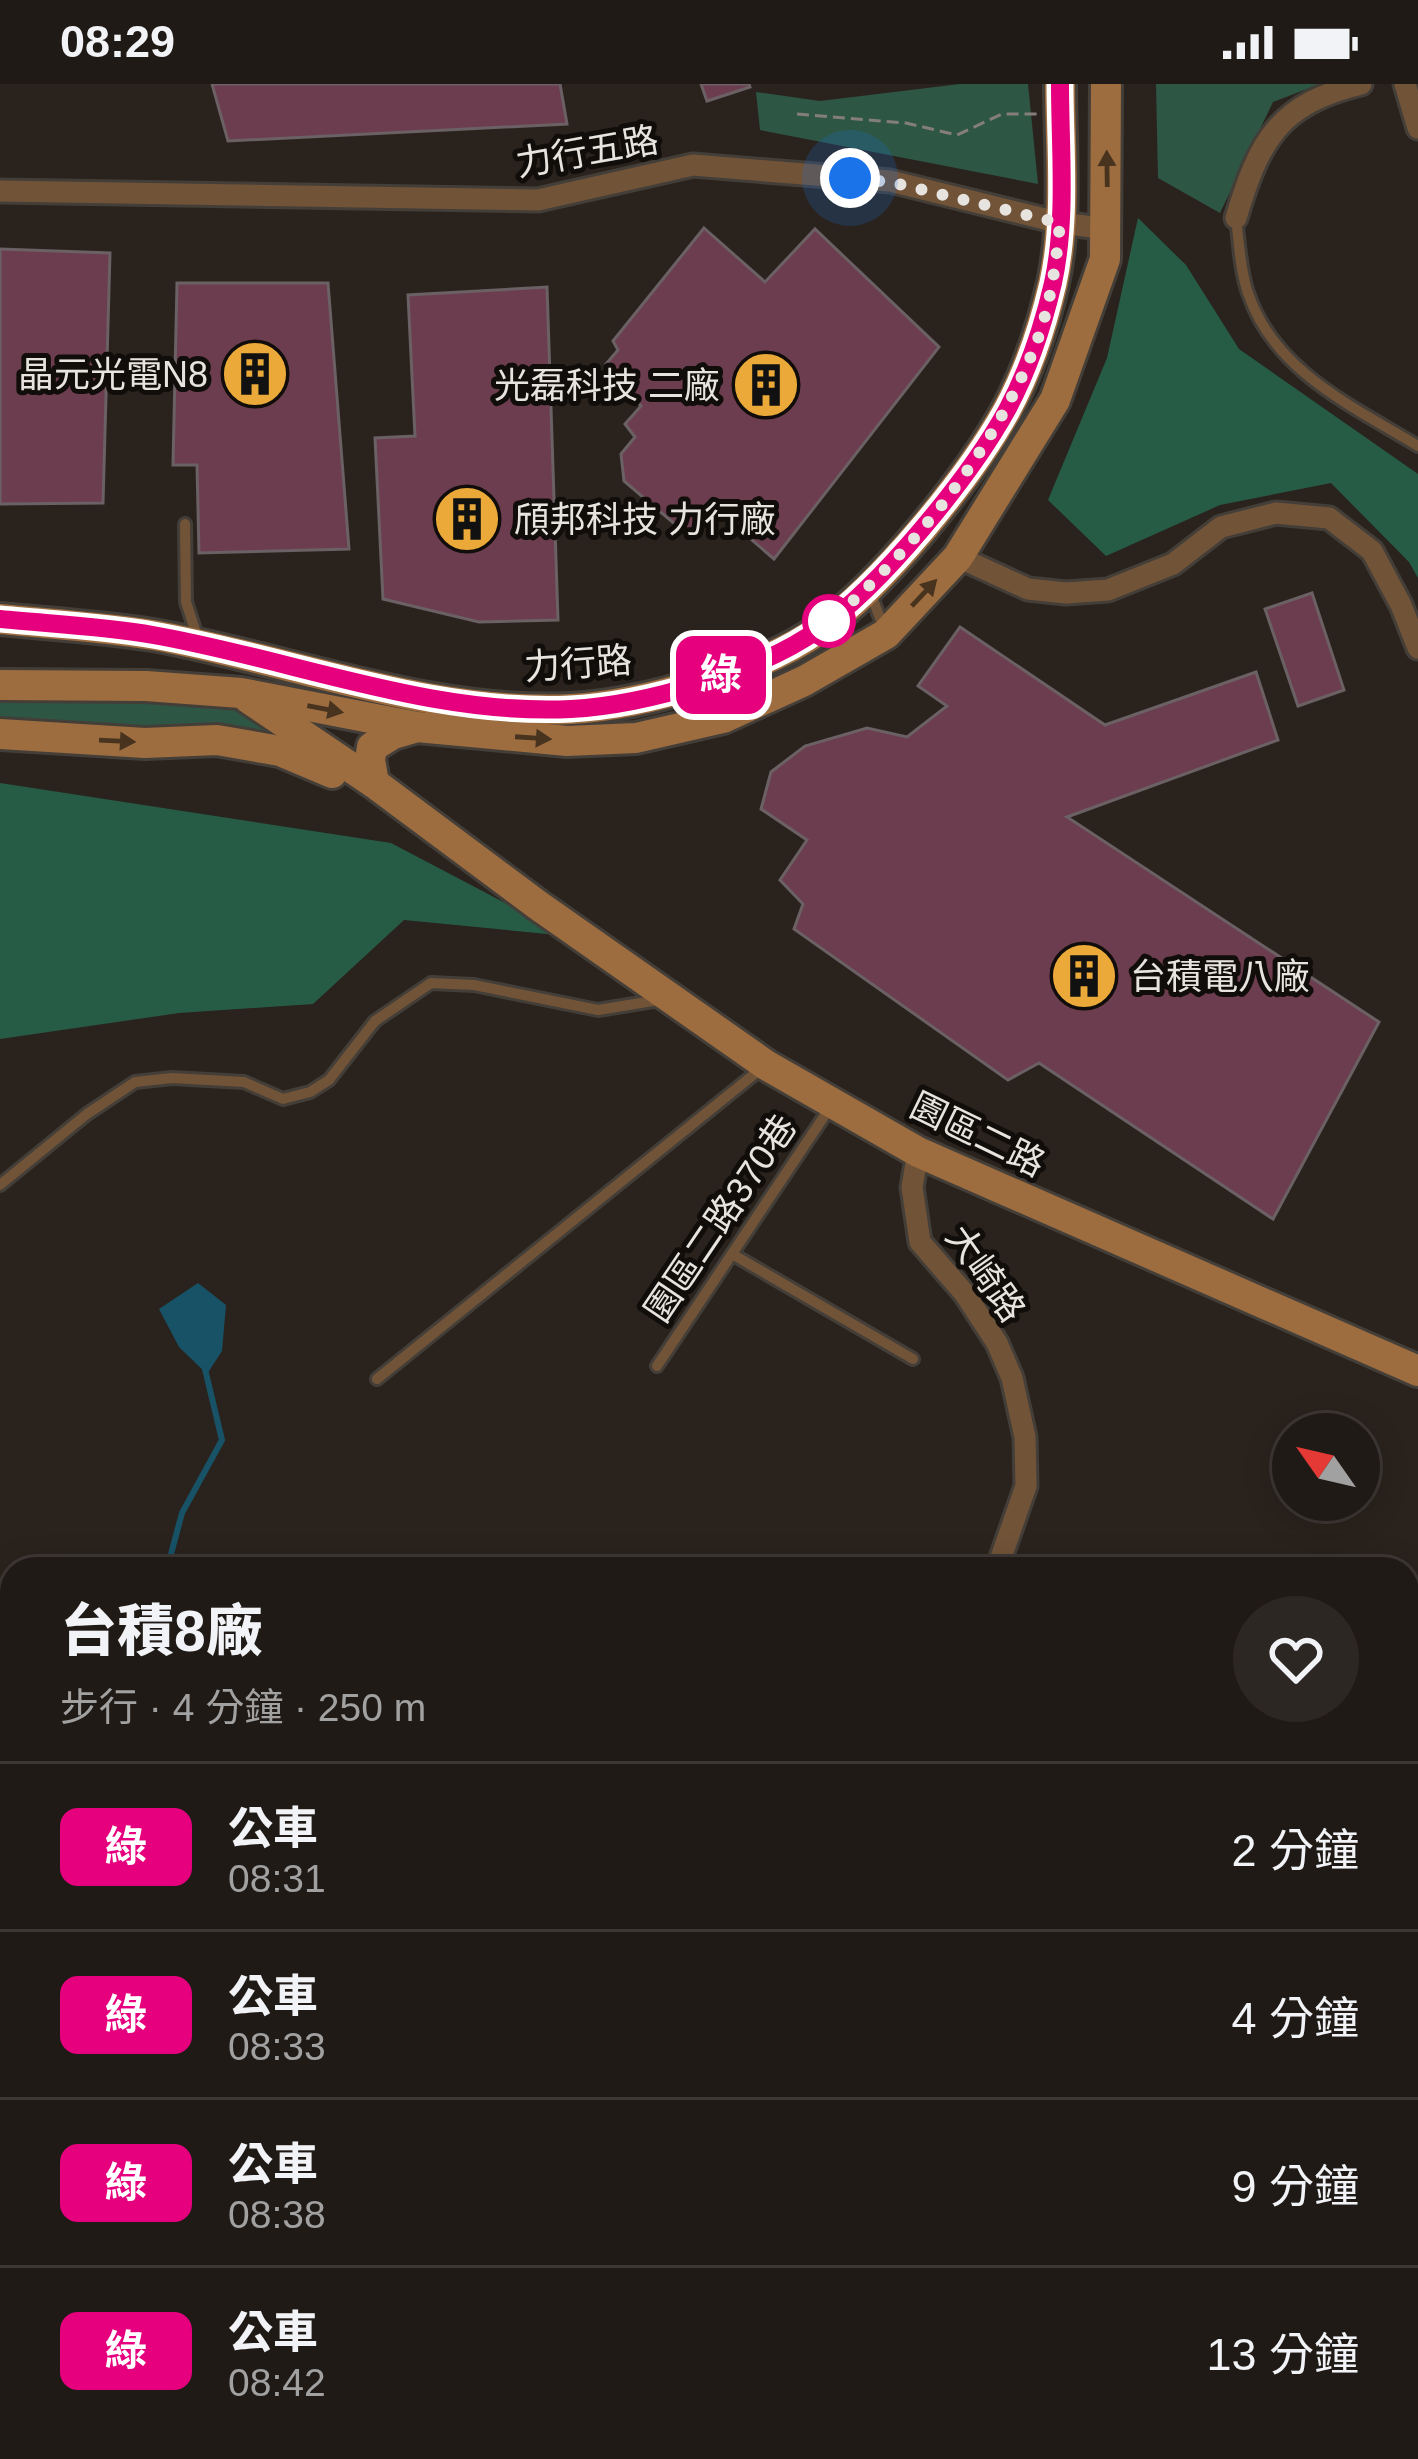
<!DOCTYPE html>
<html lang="zh-TW">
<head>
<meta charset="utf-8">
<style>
	:root { --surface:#201a16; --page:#2d2723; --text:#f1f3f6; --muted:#a2a1a1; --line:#3d3835 }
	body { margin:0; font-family:Arial,"Noto Sans TC",sans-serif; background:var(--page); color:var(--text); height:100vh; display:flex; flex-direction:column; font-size:45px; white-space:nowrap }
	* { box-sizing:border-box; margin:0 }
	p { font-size:39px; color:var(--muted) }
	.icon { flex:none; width:66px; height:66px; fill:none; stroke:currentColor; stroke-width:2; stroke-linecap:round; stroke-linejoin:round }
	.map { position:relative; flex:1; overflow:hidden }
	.sheet { position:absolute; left:0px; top:1473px; width:1419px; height:903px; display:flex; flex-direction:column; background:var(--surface); border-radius:36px 36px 0 0; box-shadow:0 6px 30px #0003,0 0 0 3px var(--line) }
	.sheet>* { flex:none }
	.badge { padding:0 24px; border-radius:18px; font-size:42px; line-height:78px }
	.needle { width:78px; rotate:304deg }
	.controls { position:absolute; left:1272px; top:1329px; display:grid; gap:24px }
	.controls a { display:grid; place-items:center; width:108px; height:108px; border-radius:50%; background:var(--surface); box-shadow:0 6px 30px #0003,0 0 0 3px var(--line); font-size:60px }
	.you { position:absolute; width:60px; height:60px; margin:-30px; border:9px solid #fff; border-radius:50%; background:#1a73e8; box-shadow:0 0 0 18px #1a73e833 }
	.map>.badge { position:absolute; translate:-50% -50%; box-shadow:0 0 0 6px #fff }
	.round { display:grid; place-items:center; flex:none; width:126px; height:126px; border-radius:63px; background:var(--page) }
	.summary { display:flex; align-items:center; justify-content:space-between; height:204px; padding:0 60px }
	h1 { font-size:57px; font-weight:800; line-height:90px }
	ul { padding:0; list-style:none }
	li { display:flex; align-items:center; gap:36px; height:168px; padding:0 60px; border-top:3px solid var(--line) }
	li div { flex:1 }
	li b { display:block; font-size:45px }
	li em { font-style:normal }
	li .badge { min-width:132px; font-weight:700; text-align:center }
	.status { display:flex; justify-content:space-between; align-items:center; height:84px; padding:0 60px; background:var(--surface); direction:ltr }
	.status svg { height:33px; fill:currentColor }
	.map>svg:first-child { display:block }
	.green { fill:#2e5645 }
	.forest { fill:#265c46 }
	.water { fill:#175267 }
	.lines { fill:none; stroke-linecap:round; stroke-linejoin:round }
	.stream { stroke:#175267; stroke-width:6 }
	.river { stroke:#175267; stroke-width:36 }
	.building { fill:#6b3d4e; stroke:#6b6063; stroke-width:3 }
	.lane-casing { stroke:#443e38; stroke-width:16 }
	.street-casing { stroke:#443e38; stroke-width:27 }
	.secondary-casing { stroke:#443e38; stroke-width:36 }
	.path { stroke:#837e79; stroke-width:3; stroke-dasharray:12 6; stroke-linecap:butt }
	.lane { stroke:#715338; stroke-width:10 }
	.street { stroke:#715338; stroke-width:21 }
	.secondary { stroke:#9d6d3f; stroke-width:30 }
	.oneway { fill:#48331f }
	.line-casing { stroke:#fff; stroke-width:27 }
	.line { stroke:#e6007e; stroke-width:18 }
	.walk { stroke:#e7e3df; stroke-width:12; stroke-dasharray:0 21.6 }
	.stop-dot { fill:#fff; stroke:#e6007e; stroke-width:6 }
	.labels { text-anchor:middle; stroke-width:10; stroke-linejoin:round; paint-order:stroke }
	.street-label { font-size:36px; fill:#e7e3df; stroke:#100d0a }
	.poi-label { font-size:36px; fill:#e7e3df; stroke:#100d0a; text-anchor:end }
</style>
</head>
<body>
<div class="status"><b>08:29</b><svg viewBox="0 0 49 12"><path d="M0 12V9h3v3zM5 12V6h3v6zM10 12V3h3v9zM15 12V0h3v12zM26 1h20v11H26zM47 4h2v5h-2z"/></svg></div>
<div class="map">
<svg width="1418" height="2375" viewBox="0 0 1418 2375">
	<rect width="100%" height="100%" fill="#2a231d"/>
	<g class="green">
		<path d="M960,0H1028L1038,100L760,46L756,8L820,17Z"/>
		<path d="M1156,0H1320L1273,18L1220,129L1158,94Z"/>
		<path d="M0,617L236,618L300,660L0,633Z"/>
	</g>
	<g class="forest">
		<path d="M1138,134L1186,181L1239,265L1418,390V494L1409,478L1331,399L1220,421L1106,472L1048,416L1107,274Z"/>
		<path d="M0,699L391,759L568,852L404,836L313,920L179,929L0,955Z"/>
		<path d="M0,1950L12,1958V2170L0,2159Z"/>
		<path d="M1418,2029V2113L1407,2112V2049Z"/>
		<path d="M12,2245V2364H161L172,2375H0V2250Z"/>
		<path d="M225,2364H453L467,2375H233Z"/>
		<path d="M1215,2364C1257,2364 1315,2354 1353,2375H1188Z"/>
	</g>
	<path class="water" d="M198,1199L226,1221L222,1267L207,1290L179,1263L159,1225Z"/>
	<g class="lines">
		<g class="stream">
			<path d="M167,1485L182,1429L222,1356L205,1285"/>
			<path d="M0,1580L12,1579"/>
		</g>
		<g class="river">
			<path d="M0,2255L12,2253"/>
			<path d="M200,2364L205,2375"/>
		</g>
	</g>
	<g class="building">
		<path d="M212,0H560L567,40L228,57Z"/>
		<path d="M701,0H749L750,3L707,17Z"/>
		<path d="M704,144L765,198L815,145L939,263L774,475L716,425L690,453L624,397L621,370L635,353L625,340L641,322L606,280L618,266L613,257Z"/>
		<path d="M0,165L110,169L103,419L0,420Z"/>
		<path d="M177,199H328L349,465L199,469L197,381H173Z"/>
		<path d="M547,203L558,536L479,538L383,515L375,354L415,352L408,211Z"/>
		<path d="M1312,509L1344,606L1298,622L1265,525Z"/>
		<path d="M960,543L1105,641L1256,588L1278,656L1067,733L1379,938L1273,1135L1039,979L1008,996L794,845L803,820L780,796L807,756L761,725L771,688L805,662L867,644L907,653L947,622L918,602Z"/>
	</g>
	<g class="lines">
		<g class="lane-casing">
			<g id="lane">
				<path d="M1236,134C1239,158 1240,186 1248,209C1274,287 1352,322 1418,362"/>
				<path d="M185,440L186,518L197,552"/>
				<path d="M870,508L885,547"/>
				<path d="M0,1101L87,1030L135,998L172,994L244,998L283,1015L310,1008L329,996L375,937L431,899L474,901L598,926L659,916"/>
				<path d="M732,1170L913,1275"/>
				<path d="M657,1282L831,1022"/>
				<path d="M377,1295L762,984"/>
				<path d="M0,1682L12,1680"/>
				<path d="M1407,1709L1418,1705"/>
			</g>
		</g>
		<g class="street-casing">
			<g id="street">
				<path d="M1405,0L1418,44"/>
				<path d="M0,107L538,116L693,81L890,97L1061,139L1108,145"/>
				<path d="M1236,134C1259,57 1278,20 1361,0"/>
				<path d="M958,473L1028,505L1066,509L1108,506L1173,480L1221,443L1276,429L1329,434L1372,467L1401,521L1418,564"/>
				<path d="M918,1068L912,1103L920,1158L965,1210L997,1259L1012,1294L1025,1353L1026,1402L997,1485"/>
				<path d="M768,2375L769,2364"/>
			</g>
		</g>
		<g class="secondary-casing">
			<g id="secondary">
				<path d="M0,535C51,540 103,543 153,551C291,576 430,632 571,625C644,621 760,587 819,546C882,502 970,393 1007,326C1028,287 1043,242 1053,199C1067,135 1060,65 1060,0"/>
				<path d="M0,601L146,602L241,609L417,643L567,657L636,654L723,634L804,597L886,550L958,473L1055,316L1105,175L1106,0"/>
				<path d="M248,614L374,699L539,822L766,981L918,1068L1418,1287"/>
				<path d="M0,650L145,659L217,656L280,667L332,689"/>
				<path d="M374,699L370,676L372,663L393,650L417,643"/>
			</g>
		</g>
		<path class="path" d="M797,30L906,39L957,51L1002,30H1037"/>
		<use href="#lane" class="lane"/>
		<use href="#street" class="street"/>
		<use href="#secondary" class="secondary"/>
	</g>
	<defs><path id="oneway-solid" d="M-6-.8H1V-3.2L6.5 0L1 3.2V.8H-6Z" transform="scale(3)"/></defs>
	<g class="oneway">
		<use href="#oneway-solid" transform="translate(1107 85) rotate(-91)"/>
		<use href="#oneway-solid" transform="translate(924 509) rotate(-47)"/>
		<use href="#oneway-solid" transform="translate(325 625) rotate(11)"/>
		<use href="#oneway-solid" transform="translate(533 654) rotate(4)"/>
		<use href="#oneway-solid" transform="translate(117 657) rotate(3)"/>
	</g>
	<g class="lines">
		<g class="line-casing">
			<path id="line" d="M0,535C51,540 103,542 153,551C291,575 430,632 571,625C645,621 759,588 819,545C881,502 970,393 1007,326C1028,287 1043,242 1053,199C1067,135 1060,65 1060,0"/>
		</g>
		<use href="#line" class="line"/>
		<path class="walk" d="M829,537L817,548C909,473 994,369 1037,257C1051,219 1056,179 1060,139L890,98L850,94"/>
	</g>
	<defs>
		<g id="building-disc" transform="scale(3.45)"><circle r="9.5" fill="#eba939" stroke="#100d0a"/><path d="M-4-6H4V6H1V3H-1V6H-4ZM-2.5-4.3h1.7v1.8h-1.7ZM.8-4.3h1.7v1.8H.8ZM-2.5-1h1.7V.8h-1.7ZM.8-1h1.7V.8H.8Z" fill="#111"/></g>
	</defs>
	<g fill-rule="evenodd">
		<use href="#building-disc" x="255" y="290"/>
		<use href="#building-disc" x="766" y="301"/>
		<use href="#building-disc" x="467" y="435"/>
		<use href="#building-disc" x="1084" y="892"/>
	</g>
	<circle class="stop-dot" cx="829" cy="537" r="24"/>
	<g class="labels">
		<g class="street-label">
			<text transform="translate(587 67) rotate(-10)" y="13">力行五路</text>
			<text transform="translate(578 579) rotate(-4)" y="13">力行路</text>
			<text transform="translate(978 1050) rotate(26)" y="13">園區二路</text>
			<text transform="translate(720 1134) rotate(-56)" y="13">園區二路370巷</text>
			<text transform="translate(986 1189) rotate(55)" y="13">大崎路</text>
		</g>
		<g class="poi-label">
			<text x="208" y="303">晶元光電N8</text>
			<text x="720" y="314">光磊科技 二廠</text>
			<text x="514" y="448" text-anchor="start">頎邦科技 力行廠</text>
			<text x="1130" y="905" text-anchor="start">台積電八廠</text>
		</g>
	</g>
</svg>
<div class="controls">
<a><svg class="needle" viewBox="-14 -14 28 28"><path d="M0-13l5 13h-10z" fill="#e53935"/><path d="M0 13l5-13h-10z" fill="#a2a1a1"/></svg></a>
</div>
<div class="you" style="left:850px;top:94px"></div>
<b class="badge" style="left:721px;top:591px;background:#e6007e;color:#fff">綠</b>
<section class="sheet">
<div class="summary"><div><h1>台積8廠</h1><p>步行 · 4 分鐘 · 250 m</p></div><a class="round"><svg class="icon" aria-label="heart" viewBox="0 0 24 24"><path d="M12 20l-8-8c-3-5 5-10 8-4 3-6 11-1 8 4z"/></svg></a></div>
<ul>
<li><span class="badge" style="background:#e6007e;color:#fff">綠</span><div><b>公車</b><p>08:31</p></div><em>2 分鐘</em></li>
<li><span class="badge" style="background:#e6007e;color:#fff">綠</span><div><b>公車</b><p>08:33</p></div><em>4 分鐘</em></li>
<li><span class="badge" style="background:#e6007e;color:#fff">綠</span><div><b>公車</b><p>08:38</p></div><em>9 分鐘</em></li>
<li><span class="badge" style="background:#e6007e;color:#fff">綠</span><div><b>公車</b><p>08:42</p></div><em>13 分鐘</em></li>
</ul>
</section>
</div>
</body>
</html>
